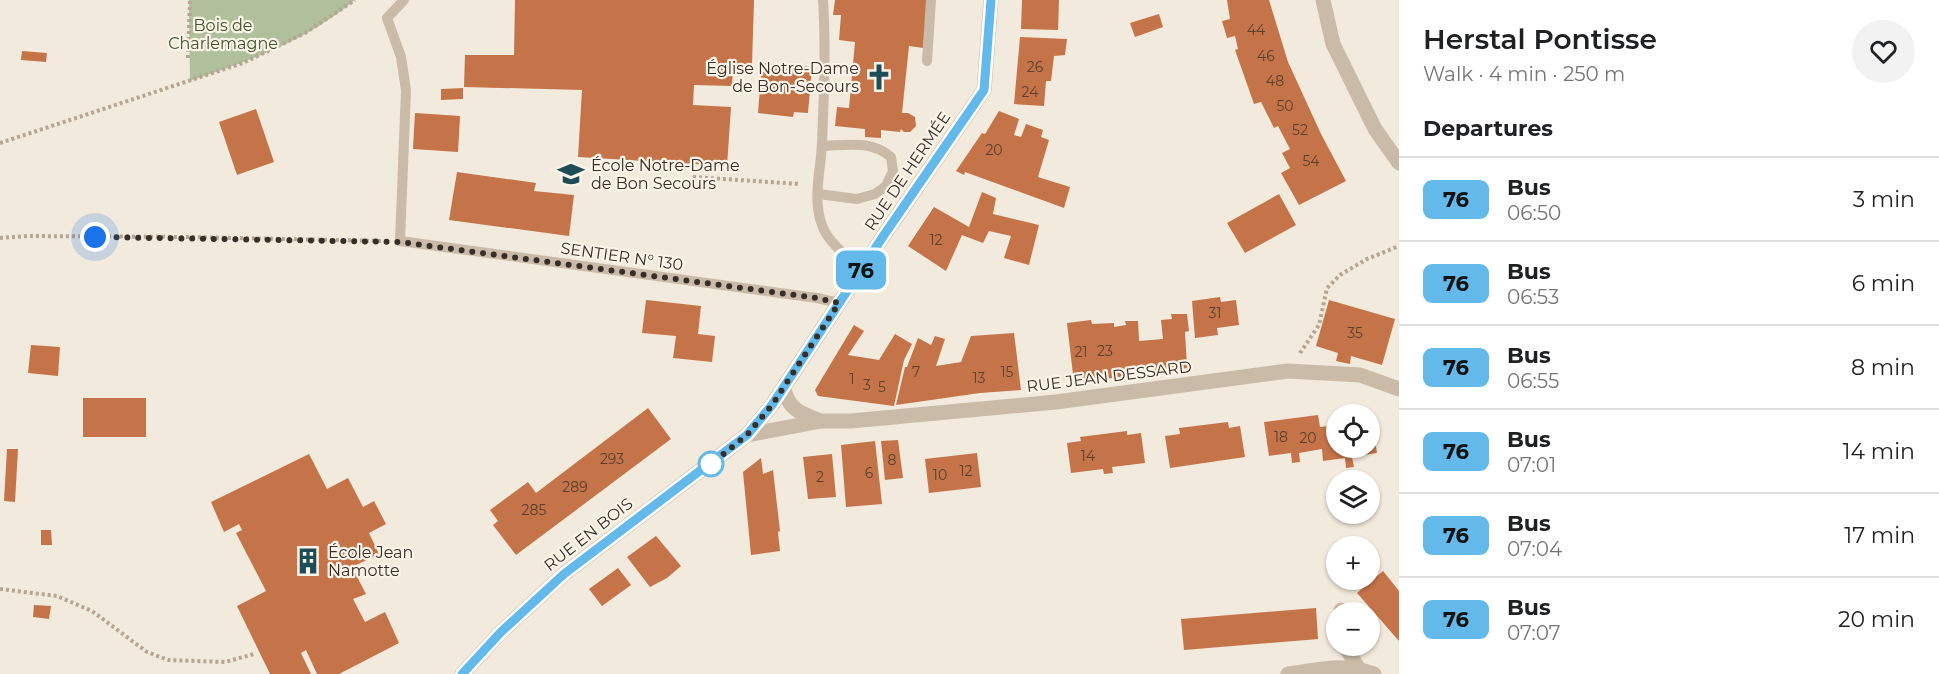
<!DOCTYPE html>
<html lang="en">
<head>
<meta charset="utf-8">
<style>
	:root { --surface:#fff; --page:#f2f2f2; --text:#202124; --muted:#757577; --line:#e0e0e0 }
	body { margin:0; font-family:Montserrat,sans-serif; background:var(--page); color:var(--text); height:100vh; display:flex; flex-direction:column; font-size:22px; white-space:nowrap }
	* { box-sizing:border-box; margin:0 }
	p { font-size:20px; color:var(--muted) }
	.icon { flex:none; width:33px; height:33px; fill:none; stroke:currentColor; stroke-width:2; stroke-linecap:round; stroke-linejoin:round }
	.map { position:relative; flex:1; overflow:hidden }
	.drawer { display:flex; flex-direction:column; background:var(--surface); width:540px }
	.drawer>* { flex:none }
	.badge { padding:0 12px; border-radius:9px; font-size:21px; line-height:39px }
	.tools { position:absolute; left:1326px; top:404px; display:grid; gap:12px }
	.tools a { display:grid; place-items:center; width:54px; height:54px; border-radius:50%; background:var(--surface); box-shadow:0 2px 4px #0004; font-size:30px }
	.you { position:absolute; width:30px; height:30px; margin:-15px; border:4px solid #fff; border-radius:50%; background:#1a73e8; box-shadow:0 0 0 9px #1a73e833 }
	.map>.badge { position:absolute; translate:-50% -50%; box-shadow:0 0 0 3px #fff }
	h2 { padding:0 24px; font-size:22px; line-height:54px }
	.round { display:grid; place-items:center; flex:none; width:63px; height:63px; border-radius:32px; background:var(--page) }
	.headline { display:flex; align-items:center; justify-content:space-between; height:102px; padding:0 24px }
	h1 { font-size:28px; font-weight:600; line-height:45px }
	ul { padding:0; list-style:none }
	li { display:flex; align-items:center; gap:18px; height:84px; padding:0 24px; border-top:2px solid var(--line) }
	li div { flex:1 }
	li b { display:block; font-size:22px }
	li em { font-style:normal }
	li .badge { min-width:66px; font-weight:700; text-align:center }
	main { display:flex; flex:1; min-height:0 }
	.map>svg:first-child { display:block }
	.green { fill:#b0c09c }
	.building { fill:#c47448 }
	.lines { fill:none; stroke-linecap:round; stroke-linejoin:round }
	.path { stroke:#b5a592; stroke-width:4; stroke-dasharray:3 3; stroke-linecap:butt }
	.service { stroke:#cabba8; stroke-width:10 }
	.minor { stroke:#cabba8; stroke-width:15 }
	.tertiary { stroke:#cabba8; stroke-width:15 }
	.line-casing { stroke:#fff; stroke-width:14 }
	.line { stroke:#63b9e9; stroke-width:9 }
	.walk { stroke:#362e28; stroke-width:6; stroke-dasharray:0 10.8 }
	.stop-dot { fill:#fff; stroke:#63b9e9; stroke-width:3 }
	.labels { text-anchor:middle; stroke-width:4.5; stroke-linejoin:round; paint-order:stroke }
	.number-label { font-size:14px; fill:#5a4030 }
	.park-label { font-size:16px; fill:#41542c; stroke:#f9f3e8 }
	.poi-label { font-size:16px; fill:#362e28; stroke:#f9f3e8; text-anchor:start }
	.street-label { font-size:16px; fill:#362e28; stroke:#f9f3e8 }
</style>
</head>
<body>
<main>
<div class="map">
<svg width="1399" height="674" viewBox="0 0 1399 674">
	<rect width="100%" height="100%" fill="#f2eadc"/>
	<path class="green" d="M189,0H355C308,40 247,62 190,81Z"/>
	<g class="building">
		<path d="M515,0H754L752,65L733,64L732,86L694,85L693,105L731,107L727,166L578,157L582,90L464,87L465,55H514Z"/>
		<path d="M835,0H928L923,48L909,46L902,113H908L915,117L916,126L910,132H904L901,129L900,132L881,130V138L865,137V129L835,126L837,107L849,108L855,42L839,40L841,15H833Z"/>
		<path d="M1022,0H1059L1058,30L1021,29Z"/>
		<path d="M1227,0H1269L1288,62L1321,134L1346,181L1299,205L1281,173L1290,168L1282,153L1290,149L1278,126L1274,128L1261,102L1254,104L1235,50L1238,49L1235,36L1227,38L1222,21L1230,19Z"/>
		<path d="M1159,14L1163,27L1135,37L1130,23Z"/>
		<path d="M1020,37L1067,39L1065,55L1054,56L1051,81H1046L1044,106L1014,104Z"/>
		<path d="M22,51L47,53L46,62L21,60Z"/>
		<path d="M762,63L812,67L808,113L794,112L793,117L758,113Z"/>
		<path d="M463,88V99L441,100V89Z"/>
		<path d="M256,109L274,162L237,175L219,122Z"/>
		<path d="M999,111L1019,119L1014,135L1021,137L1026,124L1043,130L1041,137L1049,140L1038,177L1070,187L1064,208L965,172L964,175L956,171L982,133L985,134Z"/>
		<path d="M415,113L460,116L458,152L413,149Z"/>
		<path d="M457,172L536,183L534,191L574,195L569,236L449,220Z"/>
		<path d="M982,192L996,198L993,214L1039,225L1029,265L1004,258L1011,236L989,231L983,243L962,235L946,271L908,246L934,207L969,227Z"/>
		<path d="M1279,194L1296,225L1245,253L1227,223Z"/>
		<path d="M1220,297L1221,302L1236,300L1239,325L1217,328L1218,335L1195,338L1192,301Z"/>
		<path d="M646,300L701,306L698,334L715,336L712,362L673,358L676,336L642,333Z"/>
		<path d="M1329,300L1395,319L1382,365L1351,356L1350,364L1336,361L1338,353L1316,346Z"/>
		<path d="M1171,314H1187L1189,331L1185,332L1187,368L1074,383L1067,323L1091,320L1092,324L1114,323V327L1126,325L1125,321H1138L1139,341L1163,339L1161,320L1172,319Z"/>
		<path d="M854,325L864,331L848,355L879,360L895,334L912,344L904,360L894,406L818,396L815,390Z"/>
		<path d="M1014,333L1021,390L980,393L896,405L905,367H907L918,338L931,345L935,336L945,339L936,366L961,362L971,336Z"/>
		<path d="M31,345L60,347L58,376L28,373Z"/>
		<rect x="83" y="398" width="63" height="39"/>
		<path d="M648,408L671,439L516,555L493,525L498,521L490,510L528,482L536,493Z"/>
		<path d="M1318,415L1320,427L1336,425V447H1370V421H1372L1377,453L1352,457L1354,467L1346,468L1345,458L1323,461L1322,449L1299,453L1300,462L1292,463L1291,453L1269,456L1264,422Z"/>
		<path d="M1228,422L1229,428L1240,426L1245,457L1170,468L1165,436L1180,434L1179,428Z"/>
		<path d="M1127,431V435L1141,433L1145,463L1112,467L1113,473L1104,474L1103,469L1071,473L1067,443L1081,441L1080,437Z"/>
		<path d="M898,440L903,478L885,480L881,441Z"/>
		<path d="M875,441L882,504L846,507L841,445Z"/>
		<path d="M7,449H18L15,502L4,501Z"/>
		<path d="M977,453L981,487L929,493L925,459Z"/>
		<path d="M309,454L327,489L348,478L363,507L374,501L386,524L369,533L379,554L352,567L366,594L353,599L365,622L385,612L399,643L339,674H317L306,650L301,653L311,674H270L237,606L266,591L236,533L242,530L239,524L224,532L211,502Z"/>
		<path d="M832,454L836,497L808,499L803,457Z"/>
		<path d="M761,458L763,474L773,470L780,531L778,532L780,551L751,555L743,472Z"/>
		<path d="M41,530H51L52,545H41Z"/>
		<path d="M656,536L681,566L667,578L650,587L627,557Z"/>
		<path d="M618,568L631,585L602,606L589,589Z"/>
		<path d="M1383,571L1399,591V641L1357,593Z"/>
		<path d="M34,605L51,606L49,619L33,617Z"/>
		<path d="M1316,608L1318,639L1184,650L1181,619Z"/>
	</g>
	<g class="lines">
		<g class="path">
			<path d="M188,58L190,0"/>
			<path d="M0,143L243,63L305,33L355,0"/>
			<path d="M693,177L800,184"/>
			<path d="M0,238L28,236L186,237L383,241"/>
			<path d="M1300,353L1319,325L1327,288L1340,275L1367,259L1399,246"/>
			<path d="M0,589L57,596L92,611L147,652L168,660L225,662L254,654"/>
		</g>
		<g class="service">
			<path d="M404,0L387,18L401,57L406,90L400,241L817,298L839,303"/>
			<path d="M823,0C826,48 824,95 822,143C821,169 812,200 822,225C828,243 848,257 862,268"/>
			<path d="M927,61L931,0"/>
			<path d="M818,194L857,199L875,194L886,186L893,171L891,157C871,140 848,145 822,146"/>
		</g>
		<g class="minor">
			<path d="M1323,0L1333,44L1375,129L1399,163"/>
			<path d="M784,388C788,410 802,414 821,421"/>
			<path d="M747,435L821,421H851L1056,402L1288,371L1360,375L1399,389"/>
			<path d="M1341,610V612"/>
			<path d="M1347,645L1348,651L1358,668"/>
			<path d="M1288,674C1320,670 1342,662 1374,674"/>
		</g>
		<path class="tertiary" d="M462,674L501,632L564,574L747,435L772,405L884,235L984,90L991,0"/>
	</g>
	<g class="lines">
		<g class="line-casing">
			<path id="line" d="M462,674L501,632L564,574L747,435L772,405L884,235L984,90L991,0"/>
		</g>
		<use href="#line" class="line"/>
		<path class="walk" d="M95,237L400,242L817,298L839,303L772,405L747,435L711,464"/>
	</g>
	<defs>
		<g id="church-bare" transform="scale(2.07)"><path d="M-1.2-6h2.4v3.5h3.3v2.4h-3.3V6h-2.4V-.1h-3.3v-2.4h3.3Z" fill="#1e4d57" stroke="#f9f3e8" stroke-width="2.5" paint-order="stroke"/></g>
		<g id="school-bare" transform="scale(2.07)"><path d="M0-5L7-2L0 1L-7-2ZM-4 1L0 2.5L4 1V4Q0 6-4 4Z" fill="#1e4d57" stroke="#f9f3e8" stroke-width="2.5" paint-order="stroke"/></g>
		<g id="building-bare" transform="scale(2.07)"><path d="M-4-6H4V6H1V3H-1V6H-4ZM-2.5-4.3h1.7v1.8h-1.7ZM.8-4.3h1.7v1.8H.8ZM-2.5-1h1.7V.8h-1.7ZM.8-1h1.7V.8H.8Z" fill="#1e4d57" stroke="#f9f3e8" stroke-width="2.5" paint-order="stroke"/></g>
	</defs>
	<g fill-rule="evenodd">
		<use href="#church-bare" x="879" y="77"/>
		<use href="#school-bare" x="571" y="174"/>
		<use href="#building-bare" x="308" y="561"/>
	</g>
	<circle class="stop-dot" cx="711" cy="464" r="12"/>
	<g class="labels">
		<g class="number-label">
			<text x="1256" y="35">44</text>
			<text x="1266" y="61">46</text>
			<text x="1035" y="72">26</text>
			<text x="1275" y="86">48</text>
			<text x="1030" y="97">24</text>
			<text x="1285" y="111">50</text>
			<text x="1300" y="135">52</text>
			<text x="994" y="155">20</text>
			<text x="1311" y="166">54</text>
			<text x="936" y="245">12</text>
			<text x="1215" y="318">31</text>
			<text x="1355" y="338">35</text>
			<text x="1105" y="356">23</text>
			<text x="1081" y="357">21</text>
			<text x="916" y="377">7</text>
			<text x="1007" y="377">15</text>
			<text x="979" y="383">13</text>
			<text x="852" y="384">1</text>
			<text x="867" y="390">3</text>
			<text x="882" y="392">5</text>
			<text x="1281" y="442">18</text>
			<text x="1308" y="443">20</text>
			<text x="1088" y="461">14</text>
			<text x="612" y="464">293</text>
			<text x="892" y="465">8</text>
			<text x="966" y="476">12</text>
			<text x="869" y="478">6</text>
			<text x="940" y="480">10</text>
			<text x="820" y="482">2</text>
			<text x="575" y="492">289</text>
			<text x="534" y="515">285</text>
		</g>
		<g class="park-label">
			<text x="223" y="31">Bois de<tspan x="223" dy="18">Charlemagne</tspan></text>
		</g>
		<g class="poi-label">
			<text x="859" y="74" text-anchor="end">Église Notre-Dame<tspan x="859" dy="18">de Bon-Secours</tspan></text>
			<text x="591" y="171">École Notre-Dame<tspan x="591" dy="18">de Bon Secours</tspan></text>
			<text x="328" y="558">École Jean<tspan x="328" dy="18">Namotte</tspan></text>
		</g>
		<g class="street-label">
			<text transform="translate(907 171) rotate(-56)" y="6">RUE DE HERMÉE</text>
			<text transform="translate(622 256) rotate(8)" y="6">SENTIER N° 130</text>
			<text transform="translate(1109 376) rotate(-7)" y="6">RUE JEAN DESSARD</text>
			<text transform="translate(588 534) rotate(-38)" y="6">RUE EN BOIS</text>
		</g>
	</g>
</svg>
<div class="tools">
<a><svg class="icon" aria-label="locate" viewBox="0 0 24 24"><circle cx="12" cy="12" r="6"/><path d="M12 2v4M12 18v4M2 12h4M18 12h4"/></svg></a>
<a><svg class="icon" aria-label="layers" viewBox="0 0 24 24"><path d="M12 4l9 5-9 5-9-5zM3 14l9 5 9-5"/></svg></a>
<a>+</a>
<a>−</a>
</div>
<div class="you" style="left:95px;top:237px"></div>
<b class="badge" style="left:861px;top:270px;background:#63b9e9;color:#111">76</b>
</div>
<section class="drawer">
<div class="headline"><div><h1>Herstal Pontisse</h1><p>Walk · 4 min · 250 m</p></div><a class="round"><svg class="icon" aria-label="heart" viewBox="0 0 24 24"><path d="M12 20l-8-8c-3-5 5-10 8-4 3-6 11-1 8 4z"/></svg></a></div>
<h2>Departures</h2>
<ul>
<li><span class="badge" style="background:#63b9e9;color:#111">76</span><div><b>Bus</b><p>06:50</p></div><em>3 min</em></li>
<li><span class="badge" style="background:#63b9e9;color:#111">76</span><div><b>Bus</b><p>06:53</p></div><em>6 min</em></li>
<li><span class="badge" style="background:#63b9e9;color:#111">76</span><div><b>Bus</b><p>06:55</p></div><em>8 min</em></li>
<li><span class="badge" style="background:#63b9e9;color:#111">76</span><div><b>Bus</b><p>07:01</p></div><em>14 min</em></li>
<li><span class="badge" style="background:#63b9e9;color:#111">76</span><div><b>Bus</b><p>07:04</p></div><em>17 min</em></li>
<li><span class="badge" style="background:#63b9e9;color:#111">76</span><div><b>Bus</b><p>07:07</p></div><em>20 min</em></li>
</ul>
</section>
</main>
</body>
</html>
